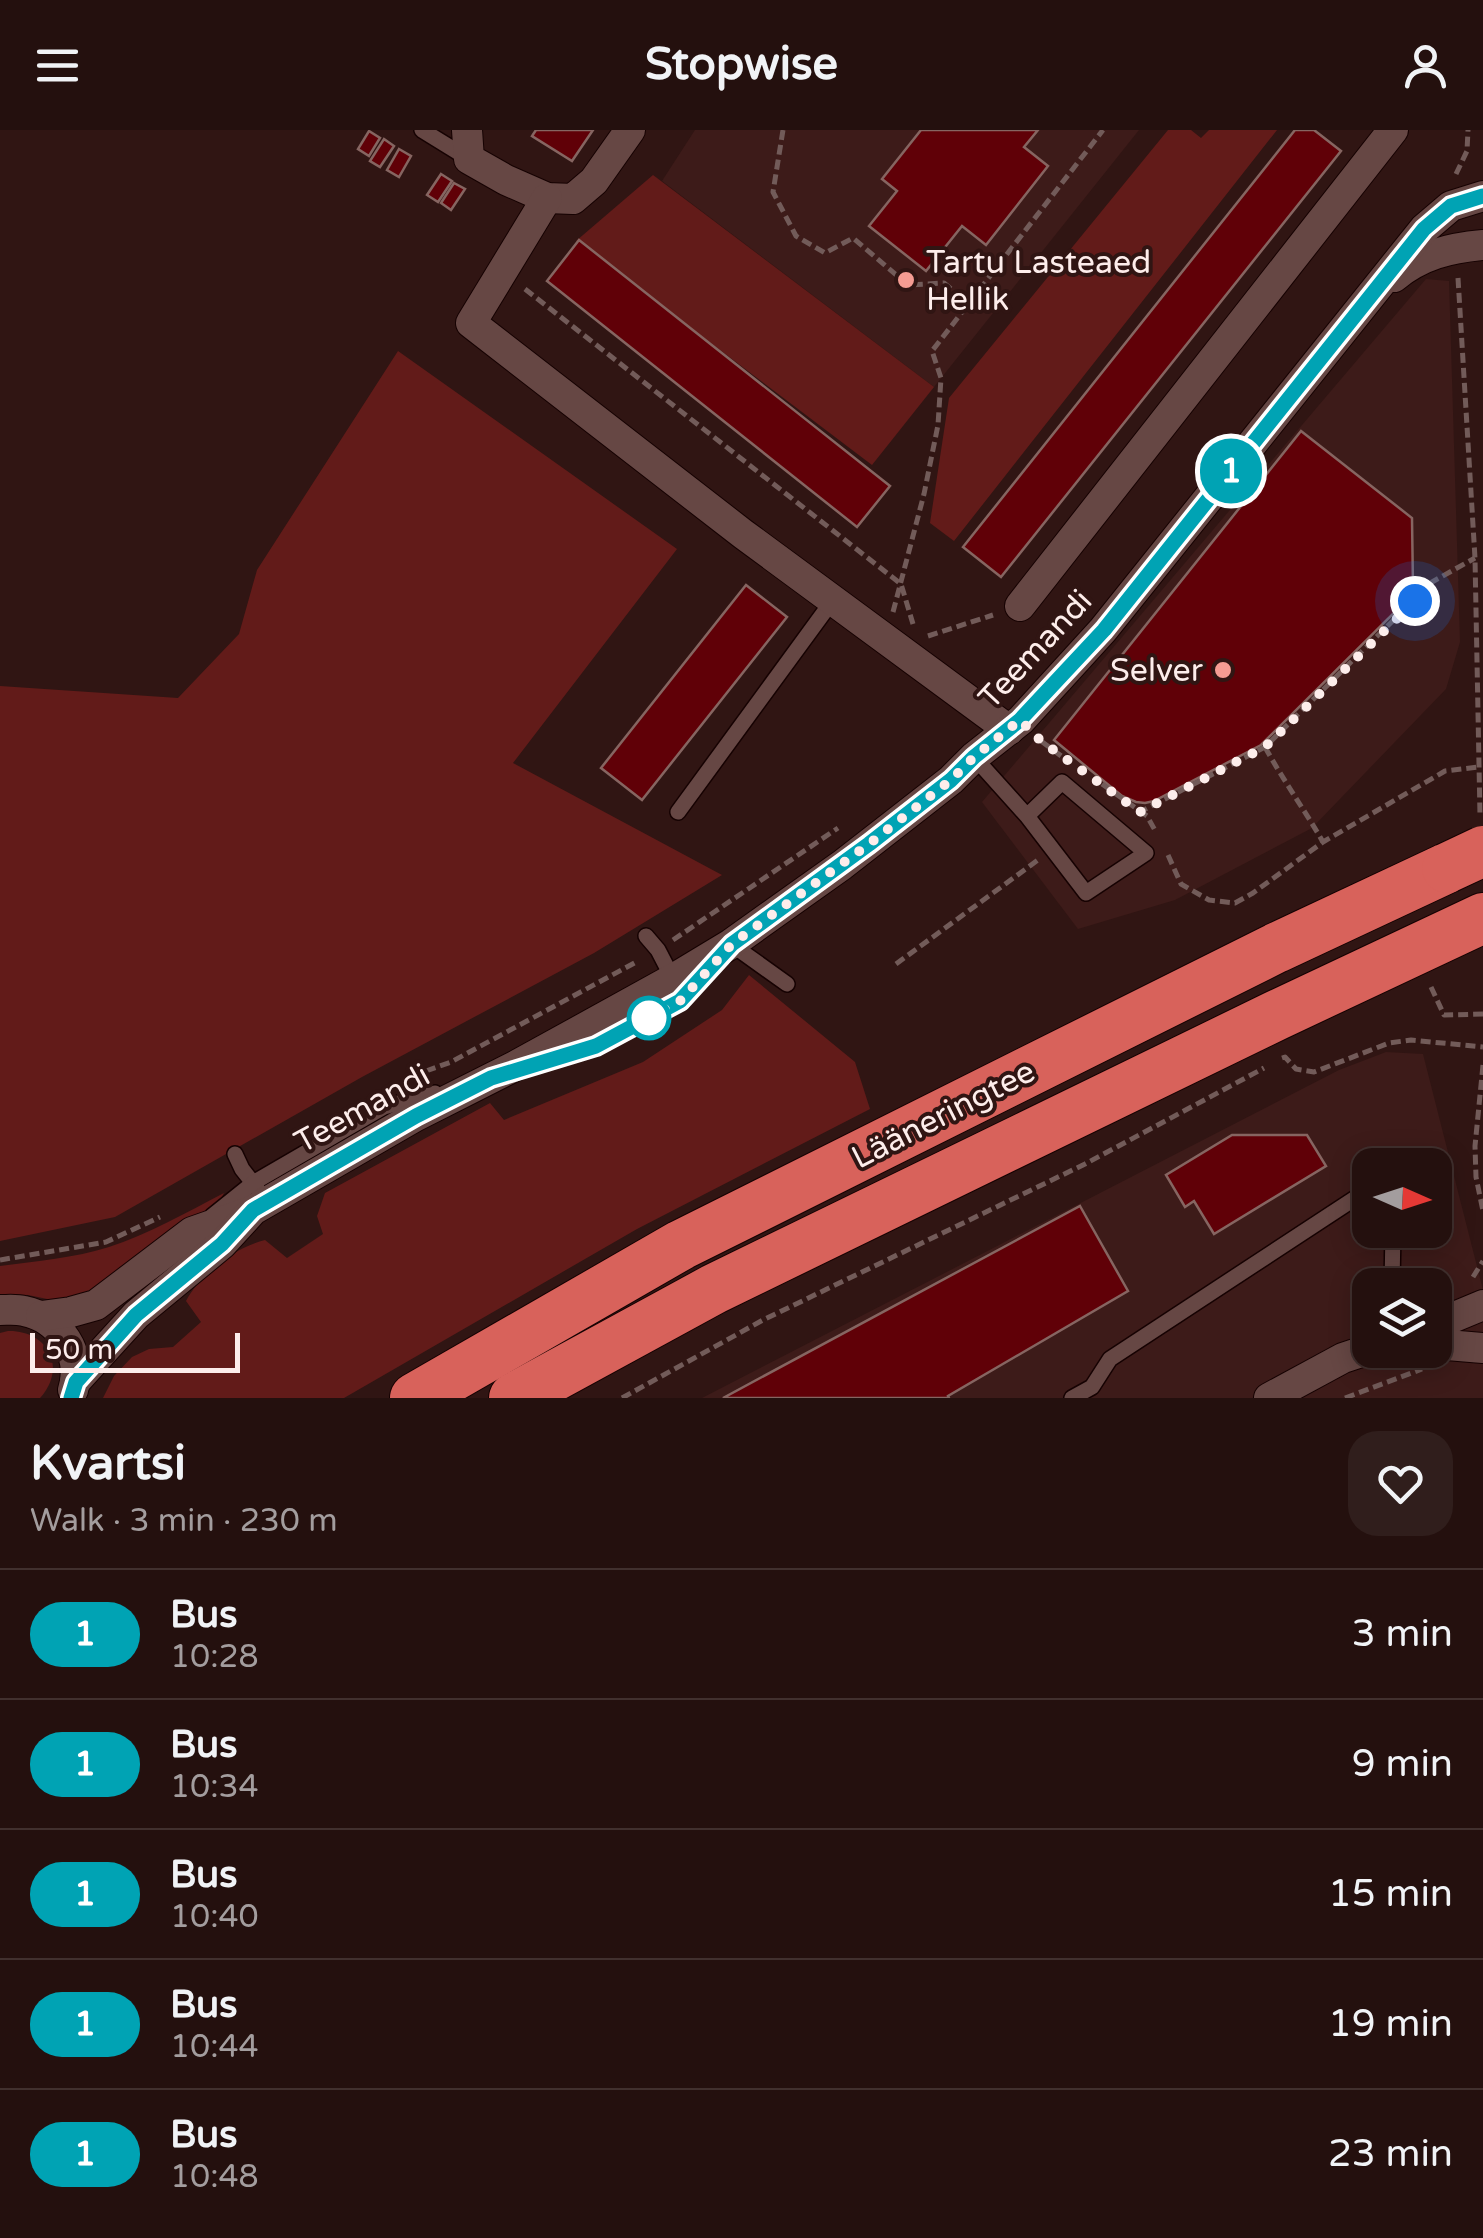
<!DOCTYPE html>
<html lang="en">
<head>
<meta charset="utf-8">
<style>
	:root { --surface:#24100e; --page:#301e1c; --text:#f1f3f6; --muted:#a39d9e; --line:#41302e }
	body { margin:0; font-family:"Varela Round",sans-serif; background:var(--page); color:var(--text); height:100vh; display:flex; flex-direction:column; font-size:38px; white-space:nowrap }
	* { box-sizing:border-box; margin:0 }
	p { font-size:32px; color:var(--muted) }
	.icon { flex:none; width:55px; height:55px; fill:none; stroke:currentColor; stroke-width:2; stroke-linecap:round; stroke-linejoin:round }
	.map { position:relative; height:1268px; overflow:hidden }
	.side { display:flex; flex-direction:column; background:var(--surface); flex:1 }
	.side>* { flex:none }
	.badge { padding:0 20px; border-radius:32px; font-size:35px; line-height:65px }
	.needle { width:65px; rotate:93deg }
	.tools { position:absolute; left:1352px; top:1018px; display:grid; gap:20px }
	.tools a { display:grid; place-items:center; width:100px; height:100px; border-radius:20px; background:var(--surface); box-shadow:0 5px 25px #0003,0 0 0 2px var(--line); font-size:50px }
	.scale { position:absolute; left:30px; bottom:25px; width:210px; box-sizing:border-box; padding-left:10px; border:5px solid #fdedeb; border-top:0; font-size:28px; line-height:35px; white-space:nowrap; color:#fdedeb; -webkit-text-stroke:8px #301513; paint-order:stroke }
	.you { position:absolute; width:50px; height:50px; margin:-25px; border:8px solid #fff; border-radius:50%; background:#1a73e8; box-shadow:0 0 0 15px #1a73e833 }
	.map>.badge { position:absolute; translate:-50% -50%; box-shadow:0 0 0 5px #fff }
	.round { display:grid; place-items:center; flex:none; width:105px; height:105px; border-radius:30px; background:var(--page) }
	.headline { display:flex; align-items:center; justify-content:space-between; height:170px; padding:0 30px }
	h1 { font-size:48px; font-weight:800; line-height:75px }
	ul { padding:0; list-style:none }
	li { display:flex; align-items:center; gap:30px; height:130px; padding:0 30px; border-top:2px solid var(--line) }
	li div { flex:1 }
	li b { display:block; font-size:38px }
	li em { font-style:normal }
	li .badge { min-width:110px; font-weight:700; text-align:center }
	header { display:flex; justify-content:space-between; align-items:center; height:130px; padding:0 30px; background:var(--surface); font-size:45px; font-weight:800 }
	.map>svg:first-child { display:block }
	.built { fill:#3d1b19; fill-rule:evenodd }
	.green { fill:#621b19 }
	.building { fill:#600007; stroke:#866561; stroke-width:2.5 }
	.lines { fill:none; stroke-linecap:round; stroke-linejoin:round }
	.service-casing { stroke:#160202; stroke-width:18 }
	.minor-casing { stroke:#160202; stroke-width:32 }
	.trunk-casing { stroke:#160202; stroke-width:52 }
	.path { stroke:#725b59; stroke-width:5; stroke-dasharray:10 5; stroke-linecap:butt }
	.service { stroke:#664744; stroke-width:15 }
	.minor { stroke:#664744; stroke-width:30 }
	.trunk { stroke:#d8625b; stroke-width:50 }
	.trunk-bridge-casing { stroke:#160202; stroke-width:52; stroke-linecap:butt }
	.trunk-bridge { stroke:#d8625b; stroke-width:50 }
	.line-casing { stroke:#fff; stroke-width:22 }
	.line { stroke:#00a3b4; stroke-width:15 }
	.walk { stroke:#fdedeb; stroke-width:10; stroke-dasharray:0 18 }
	.poi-dot { fill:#f59c93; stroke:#301513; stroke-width:4 }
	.stop-dot { fill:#fff; stroke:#00a3b4; stroke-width:5 }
	.labels { text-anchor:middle; stroke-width:8; stroke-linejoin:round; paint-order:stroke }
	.poi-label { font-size:32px; fill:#fdedeb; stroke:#301513; text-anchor:start }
	.street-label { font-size:32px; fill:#fdedeb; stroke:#301513 }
</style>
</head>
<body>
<header><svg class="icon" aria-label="menu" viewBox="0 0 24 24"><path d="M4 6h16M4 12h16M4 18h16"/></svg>Stopwise<svg class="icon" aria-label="person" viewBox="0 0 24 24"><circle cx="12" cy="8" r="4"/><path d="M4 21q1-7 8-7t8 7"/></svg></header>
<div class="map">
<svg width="1483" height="1268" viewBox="0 0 1483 1268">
	<rect width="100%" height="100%" fill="#301513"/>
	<g class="built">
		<path d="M695,0H1139L934,257L662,51Z"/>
		<path d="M1426,149L1449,151L1460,512L1446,559L1312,698L1175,770L1078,799L982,672Z"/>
		<path d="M1386,922L1423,924L1483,1160V1268H702L1339,940ZM1370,1035H1435V1100H1370ZM1370,1155H1435V1220H1370Z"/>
	</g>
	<g class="green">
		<path d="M1168,0H1191L1201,8L1209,0H1277L954,411L930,393L949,268Z"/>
		<path d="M653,45L934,257L872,335L576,111Z"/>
		<path d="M398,221L677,419L513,633L722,745L594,823L362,947L115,1087L0,1111V556L178,568L239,504L257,440Z"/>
		<path d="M749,845L855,932L870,979L637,1099L344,1268H103L114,1246L132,1227L149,1219L173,1217L201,1192L186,1171C201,1143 234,1118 265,1110L287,1128L323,1104L317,1086L325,1063L490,973L504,990L643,932L722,880Z"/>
		<path d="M224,1063L218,1074L88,1166L52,1170L28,1165L0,1164V1136C37,1131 74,1128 109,1117C149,1104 187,1082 224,1063Z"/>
		<path d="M8,1201C47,1200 68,1237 40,1268H0V1203Z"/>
	</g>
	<g class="building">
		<path d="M536,0H593L572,31L532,6Z"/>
		<path d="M921,0H1038L1024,17L1048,36L986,115L962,96L926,141L869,96L897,61L882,49Z"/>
		<path d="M1295,0H1314L1341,21L1001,447L963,417Z"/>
		<path d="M369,1L380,8L369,26L358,19Z"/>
		<path d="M384,9L394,16L380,37L370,31Z"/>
		<path d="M399,19L411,26L399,47L387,40Z"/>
		<path d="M441,44L452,51L438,72L427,65Z"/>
		<path d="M454,53L465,59L451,80L441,73Z"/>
		<path d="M579,110L890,356L857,397L547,151Z"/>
		<path d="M1301,301L1412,388L1413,458L1407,470L1261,615L1154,671L1145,673L1136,672L1122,666L1054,610Z"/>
		<path d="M746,455L787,487L642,670L601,638Z"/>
		<path d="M1232,1005H1307L1326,1036L1214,1104L1194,1071L1185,1077L1166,1045Z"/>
		<path d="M1080,1076L1128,1161L948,1266L949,1268H723Z"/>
	</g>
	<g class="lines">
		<g class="service-casing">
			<g id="service">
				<path d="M422,0L469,29"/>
				<path d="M974,627L1027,686L1086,763L1146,723L1062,652L1027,686"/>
				<path d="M678,682L833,470"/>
				<path d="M646,806L658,820L673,849"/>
				<path d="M730,815L731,814L787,854"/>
				<path d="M548,931L596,916L680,871L711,836"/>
				<path d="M235,1024L242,1039L257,1058"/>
				<path d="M212,1086L253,1053L384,977L435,963"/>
				<path d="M1392,1155L1393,1100"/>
				<path d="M1072,1268L1092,1257L1110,1229L1363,1063L1370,1064"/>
			</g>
		</g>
		<g class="minor-casing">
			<g id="minor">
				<path d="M467,0L469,29L506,50L547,68L573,69L594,51L630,0"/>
				<path d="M547,68L471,193L743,404L1009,600"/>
				<path d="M1394,147C1421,125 1449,118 1483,115"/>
				<path d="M1020,476L1393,0"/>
				<path d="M0,1180C8,1180 16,1179 24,1181C60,1188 84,1225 73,1260"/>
				<path d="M41,1186L71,1182L96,1175L192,1102L249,1082"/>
				<path d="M1435,1195L1483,1175"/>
				<path d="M1435,1214L1483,1218"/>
				<path d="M75,1252L136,1185L222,1114L253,1080L416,986L517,935L673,849L731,814L842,735L951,650L974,627L1021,590L1103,500L1424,99L1451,76L1483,66"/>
				<path d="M1269,1268L1343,1228L1370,1219"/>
			</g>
		</g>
		<g class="trunk-casing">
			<g id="trunk">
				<path d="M415,1268L681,1115L1276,818L1447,738"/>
				<path d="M514,1268L714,1159L1277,885L1483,788"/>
			</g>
		</g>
		<g class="path">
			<path d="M783,0L773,62L796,106L825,123L853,108L908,155L944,153L968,173"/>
			<path d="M1456,44L1467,21L1468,0"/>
			<path d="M1458,148L1475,428L1480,686"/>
			<path d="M525,159L901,454L913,494"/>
			<path d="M893,482L924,364L938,295L941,248L932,221L1103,0"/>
			<path d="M928,506L993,485"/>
			<path d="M1041,611L1068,631"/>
			<path d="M1265,617C1283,650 1304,679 1323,712"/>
			<path d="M1102,654L1147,686L1156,702"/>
			<path d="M1138,683L1265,617L1432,452L1475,428"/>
			<path d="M1168,725L1181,754L1209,770L1235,773L1253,763L1323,712L1445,641L1478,637"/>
			<path d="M673,810L838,698"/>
			<path d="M896,834L1038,730"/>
			<path d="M1431,857L1444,885L1483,884"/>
			<path d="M1282,928L1285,927L1296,939L1314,942L1389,913L1411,910L1483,917"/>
			<path d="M1483,935L1475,1016L1476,1047L1483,1081"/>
			<path d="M426,941L451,932L638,831"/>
			<path d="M0,1130L106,1112L160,1087"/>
			<path d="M1473,1147L1483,1131"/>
			<path d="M622,1268L763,1190L1085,1034L1264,938"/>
			<path d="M1345,1268L1422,1239"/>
		</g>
		<use href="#service" class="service"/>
		<use href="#minor" class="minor"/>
		<use href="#trunk" class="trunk"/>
		<g class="trunk-bridge-casing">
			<path id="trunk-bridge" d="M1447,738L1483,721"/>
		</g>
		<use href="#trunk-bridge" class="trunk-bridge"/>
	</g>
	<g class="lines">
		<g class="line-casing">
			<path id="line" d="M71,1268L76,1252L136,1185L222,1114L253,1080L416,986L491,948L596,916L680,871L732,814L869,714L951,650L974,627L1020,590L1104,500L1424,99L1451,76L1483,66"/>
		</g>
		<use href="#line" class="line"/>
		<path class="walk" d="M649,888L680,871L732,814L869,714L951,650L974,627L1020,590L1041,611L1140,682L1265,617L1415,471"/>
	</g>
	<g class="poi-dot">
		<circle cx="906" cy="150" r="10"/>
		<circle cx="1223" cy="540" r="10"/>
	</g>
	<circle class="stop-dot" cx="649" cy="888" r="20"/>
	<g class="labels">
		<g class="poi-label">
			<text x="926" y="143">Tartu Lasteaed<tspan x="926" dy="37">Hellik</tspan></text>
			<text x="1203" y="551" text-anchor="end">Selver</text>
		</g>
		<g class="street-label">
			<text transform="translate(1035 519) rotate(-47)" y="11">Teemandi</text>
			<text transform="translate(362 978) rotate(-29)" y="11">Teemandi</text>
			<text transform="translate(943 984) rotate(-27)" y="11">Lääneringtee</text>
		</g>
	</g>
</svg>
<div class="tools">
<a><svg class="needle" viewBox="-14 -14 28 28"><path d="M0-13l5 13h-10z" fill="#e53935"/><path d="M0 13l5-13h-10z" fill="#a39d9e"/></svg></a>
<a><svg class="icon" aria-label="layers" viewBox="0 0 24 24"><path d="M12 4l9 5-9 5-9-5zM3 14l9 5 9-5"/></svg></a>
</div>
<div class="scale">50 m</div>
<div class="you" style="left:1415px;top:471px"></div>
<b class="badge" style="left:1231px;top:341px;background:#00a3b4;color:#fff">1</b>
</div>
<section class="side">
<div class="headline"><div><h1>Kvartsi</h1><p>Walk · 3 min · 230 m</p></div><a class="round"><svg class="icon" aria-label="heart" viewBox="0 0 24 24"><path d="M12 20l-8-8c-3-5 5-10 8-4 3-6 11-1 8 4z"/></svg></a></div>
<ul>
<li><span class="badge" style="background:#00a3b4;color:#fff">1</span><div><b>Bus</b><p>10:28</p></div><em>3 min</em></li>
<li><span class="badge" style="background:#00a3b4;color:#fff">1</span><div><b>Bus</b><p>10:34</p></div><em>9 min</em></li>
<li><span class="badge" style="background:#00a3b4;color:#fff">1</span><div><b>Bus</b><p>10:40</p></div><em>15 min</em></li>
<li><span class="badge" style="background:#00a3b4;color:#fff">1</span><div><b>Bus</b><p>10:44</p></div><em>19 min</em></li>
<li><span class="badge" style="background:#00a3b4;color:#fff">1</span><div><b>Bus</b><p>10:48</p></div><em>23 min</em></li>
</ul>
</section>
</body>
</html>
